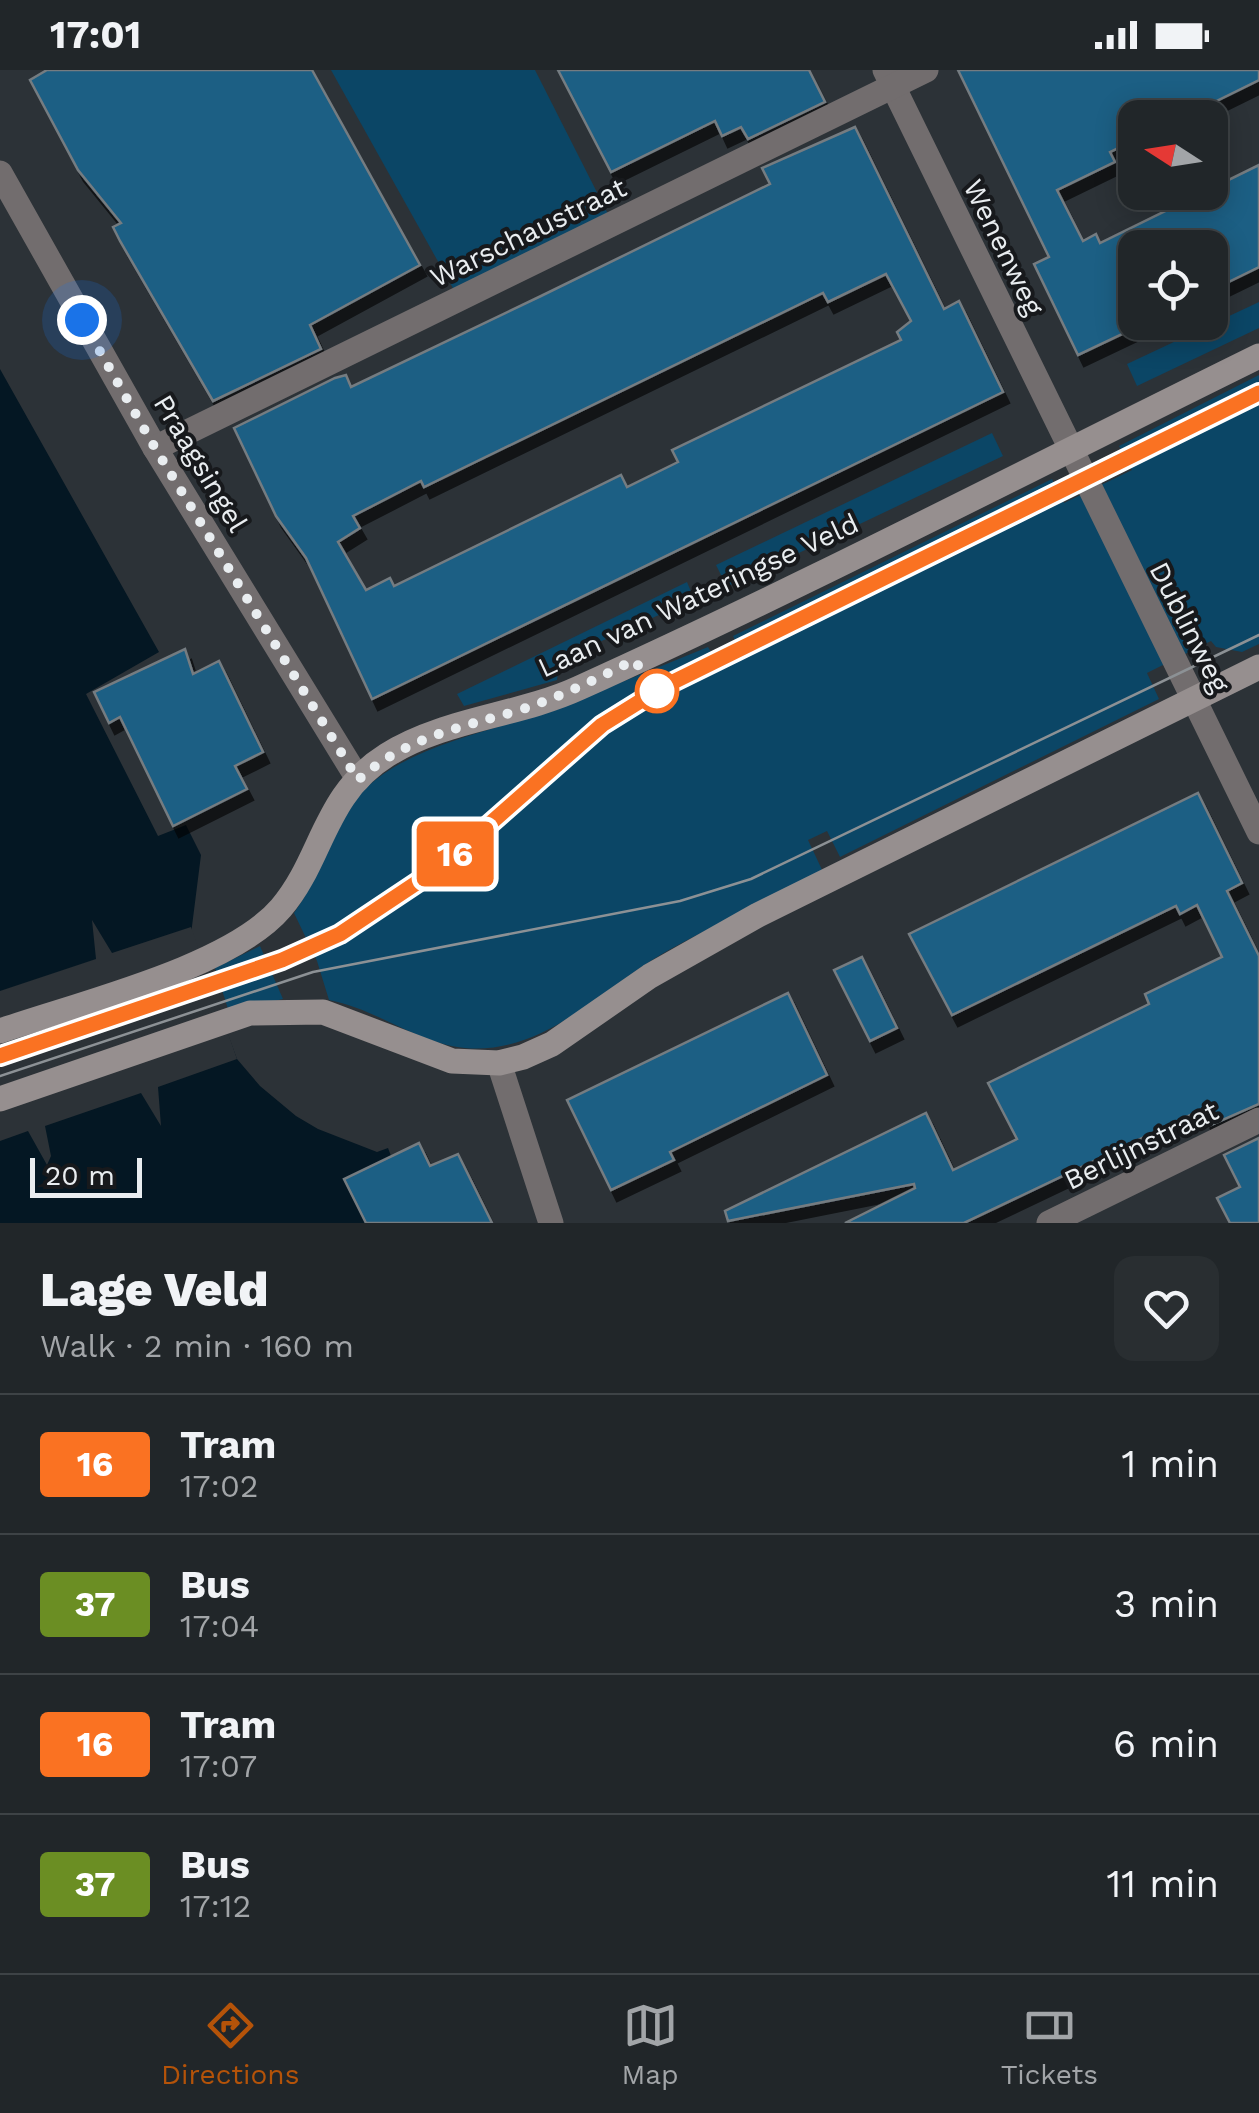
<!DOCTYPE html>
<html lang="en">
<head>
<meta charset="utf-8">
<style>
	:root { --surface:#212629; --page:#292e31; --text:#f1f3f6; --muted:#a2a5a8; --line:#3e4346; --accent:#b45309 }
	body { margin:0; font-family:"Work Sans",sans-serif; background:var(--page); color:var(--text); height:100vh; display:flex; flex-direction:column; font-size:38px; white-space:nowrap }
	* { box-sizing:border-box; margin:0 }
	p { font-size:32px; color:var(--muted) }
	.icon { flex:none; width:55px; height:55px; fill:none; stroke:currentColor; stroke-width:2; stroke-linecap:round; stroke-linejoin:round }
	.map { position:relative; height:1153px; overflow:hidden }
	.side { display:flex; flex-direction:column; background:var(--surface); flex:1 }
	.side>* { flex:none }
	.badge { padding:0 20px; border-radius:8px; font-size:35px; line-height:65px }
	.needle { width:65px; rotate:282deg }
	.tools { position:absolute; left:1118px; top:30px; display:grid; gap:20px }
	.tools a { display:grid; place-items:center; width:110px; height:110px; border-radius:20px; background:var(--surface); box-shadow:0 5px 25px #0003,0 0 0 2px var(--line); font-size:50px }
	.scale { position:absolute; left:30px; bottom:25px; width:112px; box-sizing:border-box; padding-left:10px; border:5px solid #e9edf0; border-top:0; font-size:28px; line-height:35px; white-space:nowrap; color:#e9edf0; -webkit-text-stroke:8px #17191c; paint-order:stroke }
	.you { position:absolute; width:50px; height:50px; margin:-25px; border:8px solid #fff; border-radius:50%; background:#1a73e8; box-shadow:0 0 0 15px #1a73e833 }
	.map>.badge { position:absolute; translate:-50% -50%; box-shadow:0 0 0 5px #fff }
	.round { display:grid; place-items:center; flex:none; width:105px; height:105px; border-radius:20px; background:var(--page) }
	.overview { display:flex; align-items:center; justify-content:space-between; height:170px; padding:0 40px }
	h1 { font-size:48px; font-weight:800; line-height:75px }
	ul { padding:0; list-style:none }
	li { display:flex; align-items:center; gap:30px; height:140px; padding:0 40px; border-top:2px solid var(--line) }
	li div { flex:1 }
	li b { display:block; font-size:38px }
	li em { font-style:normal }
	li .badge { min-width:110px; font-weight:700; text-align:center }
	.status { display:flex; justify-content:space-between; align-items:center; height:70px; padding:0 50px; background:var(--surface); direction:ltr }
	.status svg { height:28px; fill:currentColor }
	.tab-bar { display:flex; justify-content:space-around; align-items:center; height:140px; border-top:2px solid var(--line); background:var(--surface); font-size:28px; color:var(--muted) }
	.tab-bar a { display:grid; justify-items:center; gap:5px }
	.tab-bar .on { color:var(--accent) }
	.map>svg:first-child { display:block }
	.green { fill:#0b4666 }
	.water { fill:#041723 }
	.pier { fill:#2c3237 }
	.building { fill:#1c5e84; stroke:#747c81; stroke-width:2.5; fill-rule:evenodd; filter:url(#shadow) }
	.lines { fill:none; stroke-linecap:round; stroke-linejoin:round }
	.street { stroke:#726d6e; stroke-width:25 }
	.secondary { stroke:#968f8f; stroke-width:25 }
	.tram { stroke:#8c9195; stroke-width:2.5 }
	.line-casing { stroke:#fff; stroke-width:22 }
	.line { stroke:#fa7222; stroke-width:15 }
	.walk { stroke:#e9edf0; stroke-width:10; stroke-dasharray:0 18 }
	.stop-dot { fill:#fff; stroke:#fa7222; stroke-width:5 }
	.labels { text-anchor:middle; stroke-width:8; stroke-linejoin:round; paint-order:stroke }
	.street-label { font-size:28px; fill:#e9edf0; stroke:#17191c }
</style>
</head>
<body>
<div class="status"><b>17:01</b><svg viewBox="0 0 49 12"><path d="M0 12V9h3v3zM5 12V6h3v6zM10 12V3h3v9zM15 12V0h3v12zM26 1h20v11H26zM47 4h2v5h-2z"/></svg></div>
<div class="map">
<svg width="1259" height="1153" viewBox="0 0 1259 1153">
	<defs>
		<filter id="shadow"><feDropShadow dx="6" dy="11" stdDeviation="0" flood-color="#0009"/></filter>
	</defs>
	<rect width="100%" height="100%" fill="#2c3237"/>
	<g class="green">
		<path d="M331,0H535L613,154L459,229Z"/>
		<path d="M1259,232V258L1137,316L1127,294Z"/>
		<path d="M1259,305V574L1242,582L1216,577L1211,571L1147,603L1159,629L840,787L827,761L808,770L824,804C772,829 717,853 667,881C602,918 545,985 465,978C416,973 377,939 329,930L317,891L294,843C321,806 335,747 367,717C414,674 491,662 550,640C603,620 656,598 708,577L719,596L742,585L733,566L1052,409L1064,433L1132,400L1119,376Z"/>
		<path d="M992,363L1003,386L727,517L716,495Z"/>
		<path d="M687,512L694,529L560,590L557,610L464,636L457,624Z"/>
		<path d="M260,876L283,929L229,942L215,898Z"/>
	</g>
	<path class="water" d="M0,299L159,582L86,624L158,766L186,755L201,785L191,864L237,989L260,1016L296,1046L318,1059L377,1082L388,1078L391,1086L345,1109L366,1153H0Z"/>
	<path class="pier" d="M92,850L112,883L191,857L237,989L158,1017L161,1056L141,1023L45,1056L51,1086L47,1095L28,1061L0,1071V921L96,889Z"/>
	<g class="building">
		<path d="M47,0H312L420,195L310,255L321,279L213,331L120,171L113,157L121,153L78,100L30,10Z"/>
		<path d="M558,0H809L825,32L748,69L741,57L722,66L715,51L611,102Z"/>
		<path d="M958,0H1259V10L1182,48H1135V70L1110,82L1115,92L1057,120L1083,171L1096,164L1100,173L1259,95V197L1210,221V178H1135V258L1078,285L1034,194L1049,187Z"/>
		<path d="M855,57L944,239L959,231L1003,322L372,629L306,488L276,446L234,358L335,308L346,305L351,317L541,226L770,114L762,98ZM886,204L911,251L897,262L901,270L672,380L678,392L627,417L621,405L394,516L390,508L366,520L338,472L360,458L353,446L421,411L424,417L823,223L828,232Z"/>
		<path d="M185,579L193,604L219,591L263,682L235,696L247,719L173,756L120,647L109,653L94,622Z"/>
		<path d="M1198,723L1242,813L1227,821L1259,886V1034L1209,1056L1201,1040L964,1153H845L915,1118L914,1114L728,1151L725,1141L926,1043L953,1100L1017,1069L988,1013L1149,934L1145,924L1222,887L1197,835L1180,844L1176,836L952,945L909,864Z"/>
		<path d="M862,887L897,958L870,971L834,900Z"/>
		<path d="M788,923L827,1005L670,1082L674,1090L611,1120L567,1030Z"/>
		<path d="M1259,1068V1153H1230L1217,1128L1240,1117L1224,1085Z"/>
		<path d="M419,1073L430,1096L458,1084L492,1153H366L344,1109Z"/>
	</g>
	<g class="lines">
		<g class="street">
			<path d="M885,0L1259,762"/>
			<path d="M0,103L155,378L358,709"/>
			<path d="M155,378L926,0"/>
			<path d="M499,993L551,1153"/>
			<path d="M1049,1153L1259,1050"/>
		</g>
		<g class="secondary">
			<path d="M0,961C77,934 230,898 281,838C323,789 323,725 387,685C444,649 518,646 579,618C809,514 1033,397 1259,286"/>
			<path d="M0,1029L250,943L323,942L452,991L499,993L523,987L552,974L650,906L758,845L1259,597"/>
		</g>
		<g class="tram">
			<path d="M0,986L282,890L340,864L442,796L602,655L663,617L1259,323"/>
			<path d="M0,1006L313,902L680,831L751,809L1259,565"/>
		</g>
	</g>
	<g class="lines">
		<g class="line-casing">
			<path id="line" d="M0,986L282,890L340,864L442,796L602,655L663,617L1259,323"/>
		</g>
		<use href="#line" class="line"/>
		<path class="walk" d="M82,250L155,378L358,710C406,667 460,658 520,640C560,627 597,609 634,590L657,621"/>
	</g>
	<circle class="stop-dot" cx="657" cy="621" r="20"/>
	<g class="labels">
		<g class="street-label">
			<text transform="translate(528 162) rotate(-26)" y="10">Warschaustraat</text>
			<text transform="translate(1004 177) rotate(64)" y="10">Wenenweg</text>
			<text transform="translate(201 393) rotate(59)" y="10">Praagsingel</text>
			<text transform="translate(698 525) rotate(-25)" y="10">Laan van Wateringse Veld</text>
			<text transform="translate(1190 557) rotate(63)" y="10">Dublinweg</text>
			<text transform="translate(1141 1075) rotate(-26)" y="10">Berlijnstraat</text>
		</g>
	</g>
</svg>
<div class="tools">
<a><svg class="needle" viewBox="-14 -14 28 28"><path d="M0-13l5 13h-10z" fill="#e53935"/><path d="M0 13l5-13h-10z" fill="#a2a5a8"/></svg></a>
<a><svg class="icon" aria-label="locate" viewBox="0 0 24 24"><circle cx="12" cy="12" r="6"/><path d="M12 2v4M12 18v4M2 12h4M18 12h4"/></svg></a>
</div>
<div class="scale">20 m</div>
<div class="you" style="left:82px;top:250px"></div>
<b class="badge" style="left:455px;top:784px;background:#fa7222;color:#fff">16</b>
</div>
<section class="side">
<div class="overview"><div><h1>Lage Veld</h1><p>Walk · 2 min · 160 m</p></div><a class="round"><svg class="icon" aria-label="heart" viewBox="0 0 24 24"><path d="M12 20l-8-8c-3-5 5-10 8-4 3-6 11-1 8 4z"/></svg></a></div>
<ul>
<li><span class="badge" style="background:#fa7222;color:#fff">16</span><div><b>Tram</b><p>17:02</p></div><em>1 min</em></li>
<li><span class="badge" style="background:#6b8e23;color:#fff">37</span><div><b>Bus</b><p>17:04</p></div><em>3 min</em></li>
<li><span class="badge" style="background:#fa7222;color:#fff">16</span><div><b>Tram</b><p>17:07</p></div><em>6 min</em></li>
<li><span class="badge" style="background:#6b8e23;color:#fff">37</span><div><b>Bus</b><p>17:12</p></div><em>11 min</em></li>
</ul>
</section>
<nav class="tab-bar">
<a class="on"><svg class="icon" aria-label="directions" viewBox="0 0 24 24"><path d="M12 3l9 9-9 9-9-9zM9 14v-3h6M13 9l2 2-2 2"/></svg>Directions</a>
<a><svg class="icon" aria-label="map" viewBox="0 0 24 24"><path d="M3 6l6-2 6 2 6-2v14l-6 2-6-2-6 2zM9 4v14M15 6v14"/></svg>Map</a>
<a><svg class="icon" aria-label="tickets" viewBox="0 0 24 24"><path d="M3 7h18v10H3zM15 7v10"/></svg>Tickets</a>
</nav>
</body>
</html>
